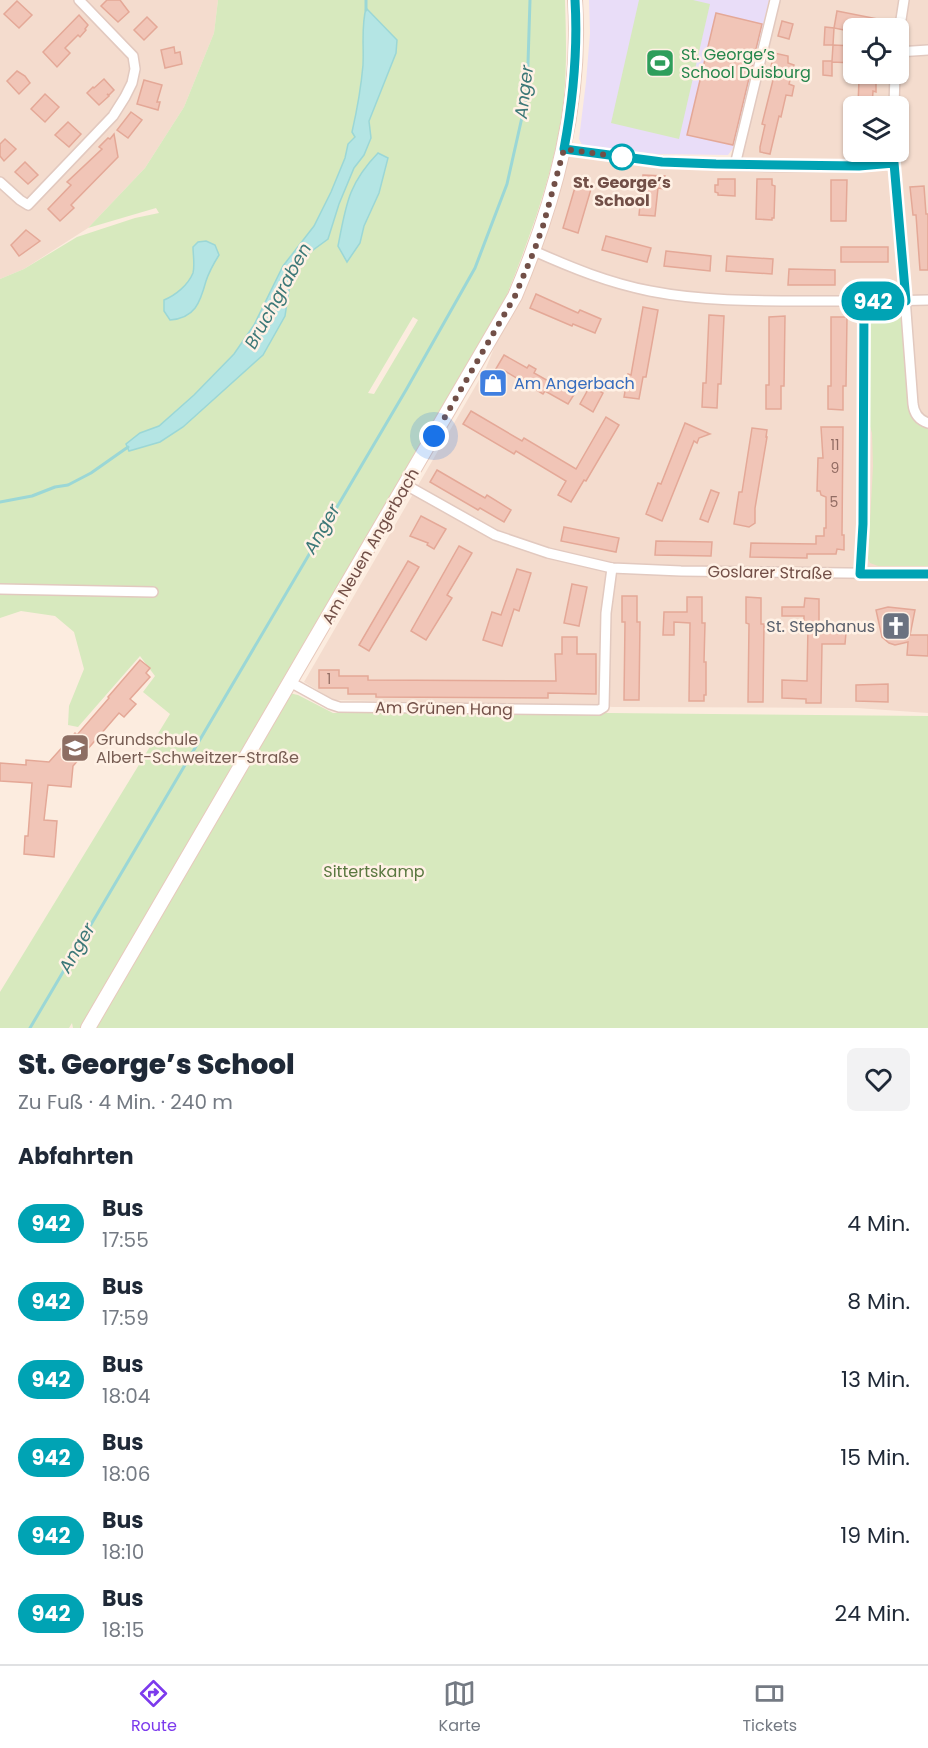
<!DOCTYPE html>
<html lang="de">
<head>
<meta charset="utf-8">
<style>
	:root { --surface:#fff; --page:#f2f2f3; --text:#1f2937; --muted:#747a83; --line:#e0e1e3; --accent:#7c3aed }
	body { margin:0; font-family:Poppins,sans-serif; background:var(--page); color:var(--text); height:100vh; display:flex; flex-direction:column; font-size:22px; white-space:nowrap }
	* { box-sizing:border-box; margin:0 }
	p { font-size:20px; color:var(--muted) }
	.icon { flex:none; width:33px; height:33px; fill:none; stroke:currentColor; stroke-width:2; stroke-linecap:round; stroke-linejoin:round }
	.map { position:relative; height:1028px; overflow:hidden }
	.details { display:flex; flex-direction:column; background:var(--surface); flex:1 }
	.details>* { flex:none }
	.badge { padding:0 12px; border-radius:20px; font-size:21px; line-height:39px }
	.controls { position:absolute; left:843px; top:18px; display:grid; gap:12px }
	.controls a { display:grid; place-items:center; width:66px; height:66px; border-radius:9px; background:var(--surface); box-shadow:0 2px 4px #0004; font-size:30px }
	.you { position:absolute; width:30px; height:30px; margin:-15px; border:4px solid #fff; border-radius:50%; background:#1a73e8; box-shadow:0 0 0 9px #1a73e833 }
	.map>.badge { position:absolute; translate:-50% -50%; box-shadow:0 0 0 3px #fff }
	h2 { padding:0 18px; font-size:22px; line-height:54px }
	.round { display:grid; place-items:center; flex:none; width:63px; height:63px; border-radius:9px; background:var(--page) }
	.overview { display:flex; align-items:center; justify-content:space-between; height:102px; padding:0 18px }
	h1 { font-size:28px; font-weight:800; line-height:45px }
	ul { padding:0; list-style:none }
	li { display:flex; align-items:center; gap:18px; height:78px; padding:0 18px }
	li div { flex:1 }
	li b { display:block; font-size:22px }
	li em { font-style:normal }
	li .badge { min-width:66px; font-weight:700; text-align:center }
	.menu { display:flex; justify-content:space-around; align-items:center; height:84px; border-top:2px solid var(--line); background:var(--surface); font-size:16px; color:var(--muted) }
	.menu a { display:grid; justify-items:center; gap:3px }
	.menu .on { color:var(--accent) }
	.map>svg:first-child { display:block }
	.residential { fill:#f4dcce; fill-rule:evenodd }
	.education { fill:#e9ddf8 }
	.green { fill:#d7e9be; fill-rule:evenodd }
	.water { fill:#b4e5e4; stroke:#9bd7d6; stroke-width:1.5 }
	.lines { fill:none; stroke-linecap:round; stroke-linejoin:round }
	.stream { stroke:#9bd7d6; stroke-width:3 }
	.building { fill:#f1c5b7; stroke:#e4a897; stroke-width:1.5 }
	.street-casing { stroke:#e2c9bf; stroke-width:12 }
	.secondary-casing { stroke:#e7c9bc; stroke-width:16 }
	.street { stroke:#fff; stroke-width:9 }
	.secondary { stroke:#fff; stroke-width:14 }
	.line-casing { stroke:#fff; stroke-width:14 }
	.line { stroke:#00a3b4; stroke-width:9 }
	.walk { stroke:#724f47; stroke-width:6; stroke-dasharray:0 10.8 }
	.stop-dot { fill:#fff; stroke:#00a3b4; stroke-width:3 }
	.labels { text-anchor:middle; stroke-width:5; stroke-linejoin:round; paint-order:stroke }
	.number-label { font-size:14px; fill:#926c63 }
	.leisure-label { font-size:16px; fill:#27864d; stroke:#fff1e5; text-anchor:start }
	.stop-label { font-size:16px; font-weight:bold; fill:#724f47; stroke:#fff1e5 }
	.shop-label { font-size:16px; fill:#366cbe; stroke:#fff1e5; text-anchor:start }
	.street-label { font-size:16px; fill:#724f47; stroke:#fff1e5 }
	.worship-label { font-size:16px; fill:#5b616d; stroke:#fff1e5; text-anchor:end }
	.education-label { font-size:16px; fill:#785e54; stroke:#fff1e5; text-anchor:start }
	.park-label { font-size:16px; fill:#5a7840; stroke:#fff1e5 }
	.water-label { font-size:18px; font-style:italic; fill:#3c7878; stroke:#fff1e5 }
</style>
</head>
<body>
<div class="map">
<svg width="928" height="1028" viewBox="0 0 928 1028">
	<rect width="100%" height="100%" fill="#fcecdf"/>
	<g class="residential">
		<path d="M0,0H218L214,33L184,107L145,168L88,228L24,269L0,279Z"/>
		<path d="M776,0H928V713L857,708L613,707L599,706L334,700L304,682L486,368L510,308L565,149L735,165ZM854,28H898V74H854ZM854,106H898V152H854Z"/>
	</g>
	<path class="education" d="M589,0H769L734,147L728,155L656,154L582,145L579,139L586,82L590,33Z"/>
	<g class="green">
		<path d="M218,0H565C566,33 567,65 564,97C557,164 531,235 506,297L280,691L298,695L333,713H610L928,716V1028H73L72,1023L69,1028H0V992L170,714L143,692L155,676L140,656L78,727L68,725L69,706L84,669L74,632L55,616L21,611L0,618V279L24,269L77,237L135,218L159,213L156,208L88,228L145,168L184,107L214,33ZM413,317L418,320L374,394L368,393Z"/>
		<path d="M639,0H693L710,4L679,139L611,123Z"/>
		<path d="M866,305H903L908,404C911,416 916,423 928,427V566H878L870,563L868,559L873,466L872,433L867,417Z"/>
	</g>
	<g class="water">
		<path d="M366,8L397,40L396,53L369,121L371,138L364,155L354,168L339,204L328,239L309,253L292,271L285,316L263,355L183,427L160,442L129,451L126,444L140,433L159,426L194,395L234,354L254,325L283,266L314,226L331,192L345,158L348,144L355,137L352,132C357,110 361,88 363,65C364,45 361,27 366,8Z"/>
		<path d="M378,153L388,158L379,193L364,226L360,243L347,262L338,246C346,205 348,184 378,153Z"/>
		<path d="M206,241L215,245L219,255C214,263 209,272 206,281C200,303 195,318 170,320L164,311V300C176,295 188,285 193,273C195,265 193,255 193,247L198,242Z"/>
	</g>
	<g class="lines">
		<g class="stream">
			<path d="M366,0V10"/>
			<path d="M0,502L32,496L55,487L68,485L91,473L128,447"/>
			<path d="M30,1028L406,390L475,268L507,184L527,95L530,0"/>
		</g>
	</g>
	<g class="building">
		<path d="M107,0H120L129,12L118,22L101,6Z"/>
		<path d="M17,1L32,15L19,28L4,14Z"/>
		<path d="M837,11L878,19L876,28H854V32L834,28Z"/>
		<path d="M716,13L762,24L733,145L687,135Z"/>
		<path d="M79,15L88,25L85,29L86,30L80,37L78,35L65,48L70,53L57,67L43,52Z"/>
		<path d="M147,17L157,27L144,40L134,30Z"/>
		<path d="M782,21L793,24L789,39L778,36Z"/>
		<path d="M825,27L834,28L833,45H824Z"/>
		<path d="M833,45L854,46V63L832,62V76L823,75V61H832Z"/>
		<path d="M174,47L175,53L180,52L182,64L165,68L161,50Z"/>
		<path d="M774,53L788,56V63L794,65L789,84L794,86L792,96L786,95L781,117L779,116L770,154L760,152V147L765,125L762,124L776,68L771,67Z"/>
		<path d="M17,71L25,76L30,83L19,94L7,81Z"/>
		<path d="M104,79L114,90L109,95L107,94L109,96L99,105L87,93L93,87L94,88Z"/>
		<path d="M859,79H876V92L873,91L872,106H858Z"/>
		<path d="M144,80L162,85L157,102H160L158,110L137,104Z"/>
		<path d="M45,94L59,107L45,122L31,109Z"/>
		<path d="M131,112L142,120L128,138L117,130Z"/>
		<path d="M68,122L81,134L69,147L55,135Z"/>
		<path d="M114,134L118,157L71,205L74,208L60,221L48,209L71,185L67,182L102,149L99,147L108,138L110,139Z"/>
		<path d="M5,139L16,149L4,161L0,156V144Z"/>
		<path d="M25,162L38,175L28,184L15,172Z"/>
		<path d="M643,175L665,176L664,189L658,188L655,216L639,215Z"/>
		<path d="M718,179H735V196L718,195V193L715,192V185H718Z"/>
		<path d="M757,179H772V185L775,186L774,218H772V220L756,219Z"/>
		<path d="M831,180H847L846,221H831Z"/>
		<path d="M576,184L591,189L578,233L563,228Z"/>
		<path d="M924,186L926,214H928V270H920L916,215H913L910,187Z"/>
		<path d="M26,230L40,241L19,256L11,245Z"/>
		<path d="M606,236L651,248L647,262L602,250Z"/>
		<rect x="841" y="247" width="47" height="15"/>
		<path d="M666,251L711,256L710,271L664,266Z"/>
		<path d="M727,256L773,259L772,274L726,271Z"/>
		<path d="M789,269L835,270V285H788Z"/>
		<path d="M536,294L578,313L580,310L601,319L595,333L573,324L572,326L530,308Z"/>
		<path d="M643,307L658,310L646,377H643L639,399L624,397L628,374L631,375Z"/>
		<path d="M709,315L724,316L721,384H718L717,408L702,407L703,383H706Z"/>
		<path d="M785,316L784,386H781V409H766V385H769V317Z"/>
		<path d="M831,317H847L846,386H843V410L828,409V386H831Z"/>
		<path d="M504,355L527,368L529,365L536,369L534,373L550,382L552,379L575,393L568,404L545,391L543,394L505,371L495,388L487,384Z"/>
		<path d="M590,386L603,393L593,412L580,404Z"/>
		<path d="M471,411L522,441L524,438L576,469L606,417L619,425L586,481L584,480L571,502L558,495L566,481L516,451L514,454L463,424Z"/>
		<path d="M685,423L710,434L699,438L697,443L694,441L662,521L646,514L658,483L661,484Z"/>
		<path d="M821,427H843L842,535H844V550L837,549L836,554H807V558L750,557L751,543L816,544V536H824V528H826V497L821,495L820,491H817L818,458H823Z"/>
		<path d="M752,428L767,430L766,437H767L755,508V523L749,527L734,524L739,492H742Z"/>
		<path d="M437,470L485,498L487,495L511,510L504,522L480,508L478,510L430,482Z"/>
		<path d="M711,490L719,493L708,522L700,519Z"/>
		<path d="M421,516L446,529L434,549L427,545L428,543L410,536Z"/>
		<path d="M564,527L619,538L616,552L561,541Z"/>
		<path d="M656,541L712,542L711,556L655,555Z"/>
		<path d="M459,546L472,553L447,595L452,598L426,640L411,631Z"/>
		<path d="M408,561L419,567L369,651L359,645Z"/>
		<path d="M517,569L531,573L519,611L514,609L502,646L483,640L492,612L501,615Z"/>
		<path d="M572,584L587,587L579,626L564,623Z"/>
		<path d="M622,596H637V622H640L639,700H624L625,622H622Z"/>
		<path d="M687,597H702V623H705L704,662H706V695H704V701H689L690,623L674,622V635H663L664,612H687Z"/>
		<path d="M746,597L761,598V624H764L763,702H748L749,624L746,623Z"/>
		<path d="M805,598L819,599V625H822V631L846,633L845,644H822L821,703H806V699L782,698V680L807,681L808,625L804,624V616H782V607H804Z"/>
		<path d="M888,607L915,610L910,635H928V656L907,655L908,642L895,645L889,643L882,637L876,610Z"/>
		<path d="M562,637H577V654H596V694L548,693V698L376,697V694H348V688H319V670H339V676H368V680L556,681L555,654H562Z"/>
		<path d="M140,660L150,668L146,673L150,677L130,699L136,704L124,717L119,713L73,766L71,787L48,785L44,820L57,821L54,857L24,854L25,836H28L32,783L0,781V763L26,765V760L49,762L75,733L77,735L109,698L108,697Z"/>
		<path d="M888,684V702L856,701V685Z"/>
	</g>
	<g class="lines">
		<g class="street-casing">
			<g id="street">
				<path d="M898,39L904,0"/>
				<path d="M898,52L928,50"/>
				<path d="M894,106L895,74"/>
				<path d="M564,149C671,166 785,170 894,163"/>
				<path d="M894,152L913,404C914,413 919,420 928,423"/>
				<path d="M735,165L775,0"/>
				<path d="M0,182L20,200L28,205L113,116L125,97L132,83L135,69L133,56L79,0"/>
				<path d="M534,251C572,268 609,283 650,291C701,301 753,301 805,301C846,301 887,301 928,300"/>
				<path d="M406,485L495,535L548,553L612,568L681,571L928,574"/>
				<path d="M860,574L863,524L864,301"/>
				<path d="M0,589L153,592"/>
				<path d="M290,682L330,704L339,707L599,710L604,707L606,613L612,568"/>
			</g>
		</g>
		<g class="secondary-casing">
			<path id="secondary" d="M88,1028L515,296C555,202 582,103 575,0"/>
		</g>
		<use href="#street" class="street"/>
		<use href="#secondary" class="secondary"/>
	</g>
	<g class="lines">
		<g class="line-casing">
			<path id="line" d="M575,0C578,50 573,100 564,149L662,162L716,164L859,166L894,163L906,301H864L863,524L860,574H928"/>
		</g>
		<use href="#line" class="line"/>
		<path class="walk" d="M434,436L515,296L534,251L543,226L564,149L622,157"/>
	</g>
	<defs>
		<g id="stadium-square" transform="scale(1.5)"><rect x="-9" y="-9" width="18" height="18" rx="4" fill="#2e9e5b" stroke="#fff1e5"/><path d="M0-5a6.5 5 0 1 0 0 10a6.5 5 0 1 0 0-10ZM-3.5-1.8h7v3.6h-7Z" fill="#fff"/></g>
		<g id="shop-square" transform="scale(1.5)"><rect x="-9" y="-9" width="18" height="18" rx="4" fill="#3f7fe0" stroke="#fff1e5"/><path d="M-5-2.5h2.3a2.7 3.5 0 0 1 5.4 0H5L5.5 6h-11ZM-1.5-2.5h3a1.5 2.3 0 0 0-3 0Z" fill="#fff"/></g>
		<g id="church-square" transform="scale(1.5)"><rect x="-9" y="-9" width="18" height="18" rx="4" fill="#6b7280" stroke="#fff1e5"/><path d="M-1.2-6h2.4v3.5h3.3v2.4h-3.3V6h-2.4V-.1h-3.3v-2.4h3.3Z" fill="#fff"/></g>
		<g id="school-square" transform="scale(1.5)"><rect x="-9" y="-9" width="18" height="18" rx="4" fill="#8d6e63" stroke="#fff1e5"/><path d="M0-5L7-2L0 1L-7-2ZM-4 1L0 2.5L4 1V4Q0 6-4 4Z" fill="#fff"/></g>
	</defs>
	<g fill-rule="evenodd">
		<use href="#stadium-square" x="660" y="63"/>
		<use href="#shop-square" x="493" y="383"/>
		<use href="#church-square" x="896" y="626"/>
		<use href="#school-square" x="75" y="748"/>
	</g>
	<circle class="stop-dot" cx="622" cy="157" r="12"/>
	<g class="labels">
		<g class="number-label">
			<text x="835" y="450">11</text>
			<text x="835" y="473">9</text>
			<text x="834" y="507">5</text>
			<text x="329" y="684">1</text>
		</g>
		<g class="leisure-label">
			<text x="681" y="60">St. George’s<tspan x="681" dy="18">School Duisburg</tspan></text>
		</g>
		<g class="stop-label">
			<text x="622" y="188">St. George’s<tspan x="622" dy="18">School</tspan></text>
		</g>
		<g class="shop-label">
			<text x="514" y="389">Am Angerbach</text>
		</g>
		<g class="street-label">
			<text transform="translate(370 546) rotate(-60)" y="6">Am Neuen Angerbach</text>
			<text transform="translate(770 572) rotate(1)" y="6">Goslarer Straße</text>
			<text transform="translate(444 708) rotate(1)" y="6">Am Grünen Hang</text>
		</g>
		<g class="worship-label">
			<text x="875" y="632">St. Stephanus</text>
		</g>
		<g class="education-label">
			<text x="96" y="745">Grundschule<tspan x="96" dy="18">Albert-Schweitzer-Straße</tspan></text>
		</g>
		<g class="park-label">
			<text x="374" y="877">Sittertskamp</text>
		</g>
		<g class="water-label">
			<text transform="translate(524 92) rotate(-83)" y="6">Anger</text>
			<text transform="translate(278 296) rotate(-61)" y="6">Bruchgraben</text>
			<text transform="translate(322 529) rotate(-60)" y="6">Anger</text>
			<text transform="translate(77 948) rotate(-60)" y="6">Anger</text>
		</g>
	</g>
</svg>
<div class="controls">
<a><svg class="icon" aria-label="locate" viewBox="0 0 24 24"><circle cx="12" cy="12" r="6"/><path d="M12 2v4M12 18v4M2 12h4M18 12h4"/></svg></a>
<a><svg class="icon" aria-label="layers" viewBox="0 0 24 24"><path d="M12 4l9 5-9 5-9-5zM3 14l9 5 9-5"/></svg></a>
</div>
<div class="you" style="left:434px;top:436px"></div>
<b class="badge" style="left:873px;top:301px;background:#00a3b4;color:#fff">942</b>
</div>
<section class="details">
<div class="overview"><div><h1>St. George’s School</h1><p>Zu Fuß · 4 Min. · 240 m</p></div><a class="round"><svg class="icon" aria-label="heart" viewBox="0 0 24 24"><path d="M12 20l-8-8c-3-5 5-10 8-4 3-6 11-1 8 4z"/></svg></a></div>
<h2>Abfahrten</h2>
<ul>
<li><span class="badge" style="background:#00a3b4;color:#fff">942</span><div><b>Bus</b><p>17:55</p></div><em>4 Min.</em></li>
<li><span class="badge" style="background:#00a3b4;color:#fff">942</span><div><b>Bus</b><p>17:59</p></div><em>8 Min.</em></li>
<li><span class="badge" style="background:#00a3b4;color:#fff">942</span><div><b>Bus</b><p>18:04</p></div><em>13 Min.</em></li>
<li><span class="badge" style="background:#00a3b4;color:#fff">942</span><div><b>Bus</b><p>18:06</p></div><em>15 Min.</em></li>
<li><span class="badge" style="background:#00a3b4;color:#fff">942</span><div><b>Bus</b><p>18:10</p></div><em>19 Min.</em></li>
<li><span class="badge" style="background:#00a3b4;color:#fff">942</span><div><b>Bus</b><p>18:15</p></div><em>24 Min.</em></li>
</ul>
</section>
<nav class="menu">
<a class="on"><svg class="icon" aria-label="directions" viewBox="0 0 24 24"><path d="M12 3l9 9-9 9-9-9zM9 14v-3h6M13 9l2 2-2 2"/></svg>Route</a>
<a><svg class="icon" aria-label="map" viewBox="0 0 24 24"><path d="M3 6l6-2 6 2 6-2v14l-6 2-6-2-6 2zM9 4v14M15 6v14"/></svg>Karte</a>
<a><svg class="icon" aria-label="tickets" viewBox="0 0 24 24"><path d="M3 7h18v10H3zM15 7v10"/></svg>Tickets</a>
</nav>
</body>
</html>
